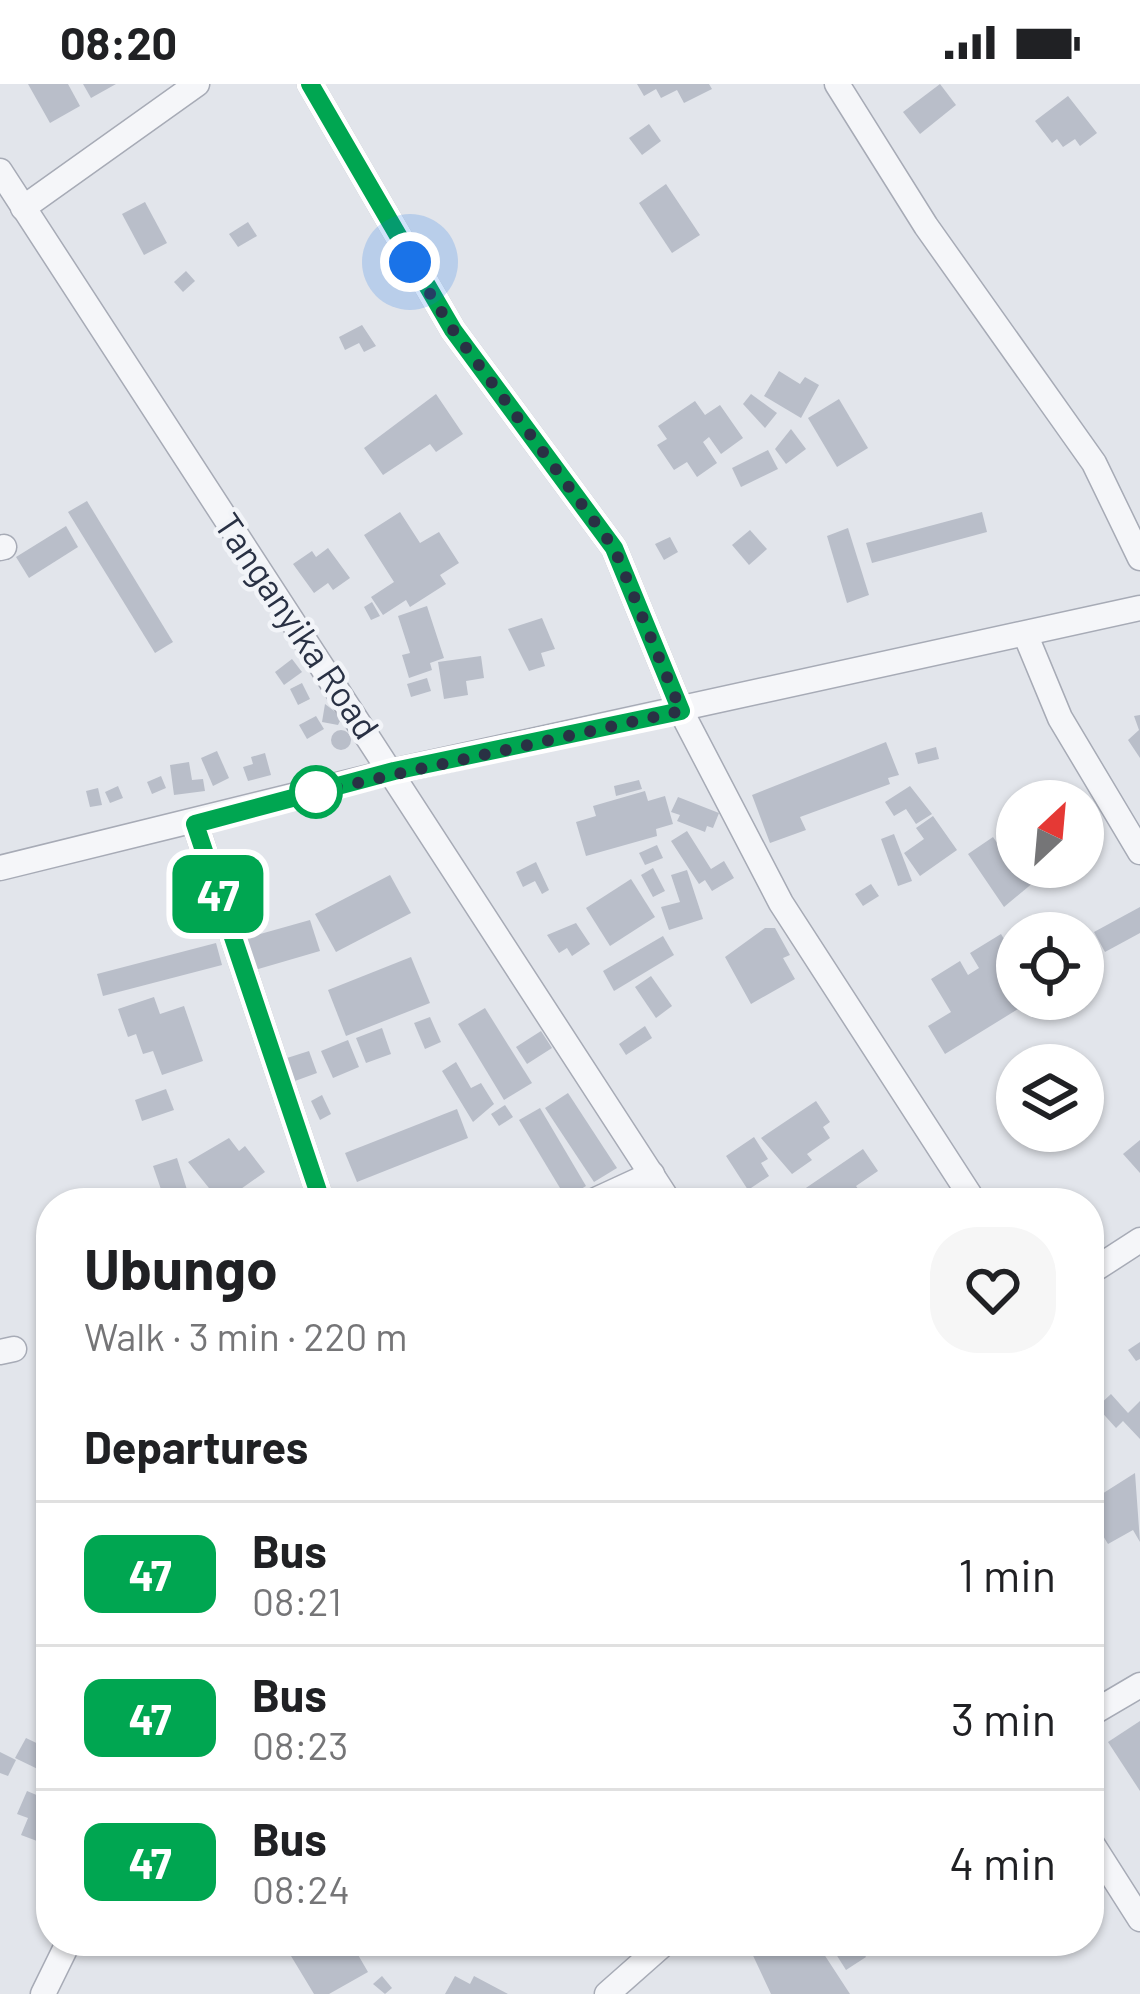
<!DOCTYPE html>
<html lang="en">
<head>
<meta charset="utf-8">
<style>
	:root { --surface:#fff; --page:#f6f6f6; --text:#202124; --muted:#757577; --line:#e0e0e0 }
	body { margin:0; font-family:Barlow,sans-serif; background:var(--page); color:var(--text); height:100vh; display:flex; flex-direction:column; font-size:45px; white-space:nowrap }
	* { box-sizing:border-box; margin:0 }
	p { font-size:39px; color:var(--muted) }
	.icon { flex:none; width:66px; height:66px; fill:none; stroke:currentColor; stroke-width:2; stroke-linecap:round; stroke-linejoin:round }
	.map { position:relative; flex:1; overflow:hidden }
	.sheet { position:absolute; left:36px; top:1104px; width:1068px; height:768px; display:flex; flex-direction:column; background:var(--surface); border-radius:48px; box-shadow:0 3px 9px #0004 }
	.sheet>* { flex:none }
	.badge { padding:0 24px; border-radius:18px; font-size:42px; line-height:78px }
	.needle { width:78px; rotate:26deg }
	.fabs { position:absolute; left:996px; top:696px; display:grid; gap:24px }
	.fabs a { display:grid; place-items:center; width:108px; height:108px; border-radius:50%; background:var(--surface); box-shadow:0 3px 9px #0004; font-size:60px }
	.you { position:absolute; width:60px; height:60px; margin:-30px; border:9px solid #fff; border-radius:50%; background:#1a73e8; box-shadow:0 0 0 18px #1a73e833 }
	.map>.badge { position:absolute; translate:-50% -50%; box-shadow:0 0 0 6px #fff }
	h2 { padding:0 48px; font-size:45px; line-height:108px }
	.round { display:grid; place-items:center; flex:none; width:126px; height:126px; border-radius:48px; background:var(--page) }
	.summary { display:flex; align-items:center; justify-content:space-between; height:204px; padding:0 48px }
	h1 { font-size:57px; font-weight:700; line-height:90px }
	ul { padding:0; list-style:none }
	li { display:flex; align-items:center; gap:36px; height:144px; padding:0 48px; border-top:3px solid var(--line) }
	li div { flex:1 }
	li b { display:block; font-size:45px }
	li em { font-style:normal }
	li .badge { min-width:132px; font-weight:700; text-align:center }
	.status { display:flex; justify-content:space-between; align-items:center; height:84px; padding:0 60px; background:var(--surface); direction:ltr }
	.status svg { height:33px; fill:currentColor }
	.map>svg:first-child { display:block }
	.building { fill:#b9bec9 }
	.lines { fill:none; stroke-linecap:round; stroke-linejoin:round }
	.street-casing { stroke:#a7abb6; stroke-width:27 }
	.street { stroke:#f5f6f9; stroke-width:24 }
	.line-casing { stroke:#fff; stroke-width:27 }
	.line { stroke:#00a651; stroke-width:18 }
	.walk { stroke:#293144; stroke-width:12; stroke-dasharray:0 21.6 }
	.stop-dot { fill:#fff; stroke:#00a651; stroke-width:6 }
	.labels { text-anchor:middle; stroke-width:9; stroke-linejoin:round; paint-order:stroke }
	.street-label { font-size:36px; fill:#293144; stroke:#f2f4f8 }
</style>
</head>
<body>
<div class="status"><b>08:20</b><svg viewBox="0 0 49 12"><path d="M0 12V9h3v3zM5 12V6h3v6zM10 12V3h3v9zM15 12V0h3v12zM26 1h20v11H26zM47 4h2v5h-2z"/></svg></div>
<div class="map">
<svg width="1140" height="1910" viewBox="0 0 1140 1910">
	<rect width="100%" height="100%" fill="#e2e5eb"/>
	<g class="building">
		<path d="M28,0H68L80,22L50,39Z"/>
		<path d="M83,0H116L91,14Z"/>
		<path d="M637,0H709L712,5L684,19L677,6L661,14L656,5L644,12Z"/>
		<path d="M940,0L956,21L920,50L903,28Z"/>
		<path d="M1068,12L1097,49L1080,62L1075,55L1063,63L1057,55L1052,59L1035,37Z"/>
		<path d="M649,40L661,57L642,71L629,54Z"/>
		<path d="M666,100L700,151L672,169L639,119Z"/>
		<path d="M145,118L167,159L144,171L122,130Z"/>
		<path d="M248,138L257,152L238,163L229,150Z"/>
		<path d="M186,187L195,197L183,208L174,198Z"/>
		<path d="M362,241L376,262L364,268L359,259L345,266L339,253Z"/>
		<path d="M779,287L800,300L805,293L819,301L801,334L764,312Z"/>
		<path d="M436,310L463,350L436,368L430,360L383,391L364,364Z"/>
		<path d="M751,310L777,329L765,344L743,320Z"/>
		<path d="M839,315L868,364L837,383L808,334Z"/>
		<path d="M695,317L705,331L720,321L743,354L721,370L709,353L703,358L717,379L697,393L687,378L674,386L657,361L667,355L658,342Z"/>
		<path d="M791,345L806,365L786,380L775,365Z"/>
		<path d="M768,366L778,385L741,403L732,384Z"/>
		<path d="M87,417L173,558L155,569L68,428Z"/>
		<path d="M400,428L420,459L439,448L459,479L440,491L446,500L410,523L406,516L383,531L371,513L394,498L364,451Z"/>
		<path d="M982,428L987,448L872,479L866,459Z"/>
		<path d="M66,442L78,463L29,494L16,473Z"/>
		<path d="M848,444L869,511L847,519L827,452Z"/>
		<path d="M750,446L767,465L749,481L732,461Z"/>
		<path d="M670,453L678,468L664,476L655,460Z"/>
		<path d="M328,464L350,494L333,506L328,499L314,509L293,480L312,467L316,473Z"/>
		<path d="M372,518L380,532L371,536L364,523Z"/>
		<path d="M427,522L444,574L430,579L432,586L409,594L402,571L410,569L398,532Z"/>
		<path d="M542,534L555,565L541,569L545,582L529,587L508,545Z"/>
		<path d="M481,572L484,594L466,597L468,611L444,615L438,578Z"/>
		<path d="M292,575L302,588L284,601L275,588Z"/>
		<path d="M427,594L431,607L411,613L407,600Z"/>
		<path d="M302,599L310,615L298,621L290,605Z"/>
		<path d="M325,620L342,633L338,641L322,638Z"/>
		<path d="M1140,631V674L1128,656L1139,646L1134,632Z"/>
		<path d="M316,632L324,645L307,655L299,641Z"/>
		<circle cx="341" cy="656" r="10"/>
		<path d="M886,658L899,691L888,694L890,700L800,733L806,746L770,759L752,711Z"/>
		<path d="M936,663L939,675L918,680L915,669Z"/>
		<path d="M217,667L229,694L213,702L201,674Z"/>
		<path d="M265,669L271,691L248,697L243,683L253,680L251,673Z"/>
		<path d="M189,678L192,696L203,695L205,707L174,711L170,681Z"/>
		<path d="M161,692L166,704L152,710L147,698Z"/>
		<path d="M639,696L642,705L616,712L614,702Z"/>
		<path d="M118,702L123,714L110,719L105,708Z"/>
		<path d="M910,702L932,730L916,740L906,725L894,732L885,718Z"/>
		<path d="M98,704L102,721L90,723L86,707Z"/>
		<path d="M645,707L648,717L665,712L673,740L656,745L657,752L586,772L576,738L596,732L593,722Z"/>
		<path d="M678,713L719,729L713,744L707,742L705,748L677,737L680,731L671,728Z"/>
		<path d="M1083,720L1096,739L1083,747Z"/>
		<path d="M933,732L957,766L920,792L904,769L924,755L916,744Z"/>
		<path d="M687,747L711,785L724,777L734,794L712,807L705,796L699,800L671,757Z"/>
		<path d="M894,750L912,797L898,802L881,755Z"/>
		<path d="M993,753L1009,776L1017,771V783H1052L1004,823L968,770Z"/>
		<path d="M657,761L663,774L645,781L639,769Z"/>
		<path d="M536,778L549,806L542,810L535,797L523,803L516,788Z"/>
		<path d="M653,784L665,807L653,813L641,791Z"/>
		<path d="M687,786L703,835L669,846L661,823L680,818L671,791Z"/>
		<path d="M390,791L411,829L336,868L315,830Z"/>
		<path d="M631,795L655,833L610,862L586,824Z"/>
		<path d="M871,800L879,812L863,822L855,810Z"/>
		<path d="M1140,823V849L1105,868L1094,848Z"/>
		<path d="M310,836L320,867L251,887L242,855Z"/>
		<path d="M576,839L590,860L572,872L567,864L559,869L547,851Z"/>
		<path d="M765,844H775L790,871L783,874L795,895L751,920L725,873Z"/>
		<path d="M1001,850L1013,870L1003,876L1023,922L945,970L928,942L951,928L931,895L960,877L968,891L979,884L970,869Z"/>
		<path d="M663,852L674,871L614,907L603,887Z"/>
		<path d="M216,859L222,881L103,912L97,890Z"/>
		<path d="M411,873L430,919L346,952L328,906Z"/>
		<path d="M651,892L672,922L656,934L635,903Z"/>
		<path d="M154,913L160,930L184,922L203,977L162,991L153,967L143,970L136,950L128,953L118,925Z"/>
		<path d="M485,924L532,999L504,1016L458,940Z"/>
		<path d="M430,933L441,958L425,965L414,939Z"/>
		<path d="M645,942L652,954L626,971L619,960Z"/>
		<path d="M382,944L391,970L366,979L356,954Z"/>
		<path d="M541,947L552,964L527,980L516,963Z"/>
		<path d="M348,956L359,983L333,994L321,967Z"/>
		<path d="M309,967L317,989L295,997L287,974Z"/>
		<path d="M456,978L471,1004L481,999L494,1020L473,1038L442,987Z"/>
		<path d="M166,1005L174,1026L142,1037L135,1016Z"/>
		<path d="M568,1009L617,1084L594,1098L545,1024Z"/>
		<path d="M322,1011L331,1030L320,1036L311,1017Z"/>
		<path d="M816,1017L830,1038L823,1043L830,1054L807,1070L812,1076L792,1090L761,1054Z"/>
		<path d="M505,1021L513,1033L499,1042L491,1030Z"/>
		<path d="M540,1024L586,1102L566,1114L519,1036Z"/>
		<path d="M457,1025L468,1054L357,1098L345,1069Z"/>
		<path d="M754,1053L768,1075L761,1079L769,1092L748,1106L726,1072Z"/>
		<path d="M229,1054L239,1067L245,1062L265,1088L221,1119L188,1078Z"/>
		<path d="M1140,1056V1089L1123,1070Z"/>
		<path d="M863,1065L878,1087L856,1102L863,1112L853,1119H807L800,1108Z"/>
		<path d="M177,1074L188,1109L165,1117L153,1082Z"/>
		<path d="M950,1104L962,1119H933Z"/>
		<path d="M782,1108L788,1119H762Z"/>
		<path d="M1140,1258V1275L1136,1277L1128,1266Z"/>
		<path d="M1111,1310L1128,1329L1140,1317V1355L1123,1337L1116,1344L1097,1323Z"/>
		<path d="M1135,1389L1140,1458L1133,1446L1108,1460L1091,1432L1101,1426L1094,1415Z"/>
		<path d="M1140,1637V1707L1108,1658Z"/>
		<path d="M26,1654L51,1666L46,1689L15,1674Z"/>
		<path d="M0,1668L16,1676L8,1692L0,1689Z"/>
		<path d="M27,1707L51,1717L37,1757L21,1751L28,1734L17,1730Z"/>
		<path d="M303,1857H350L368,1888L329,1910H314L291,1872L306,1863Z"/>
		<path d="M758,1857H805L811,1866L818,1861L850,1910H771L749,1863Z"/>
		<path d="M856,1857L866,1873L846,1886L829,1859Z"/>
		<path d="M382,1892L392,1904L385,1910L373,1900Z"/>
		<path d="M455,1892L470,1900L474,1892L508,1910H445Z"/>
	</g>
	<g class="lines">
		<g class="street-casing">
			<g id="street">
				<path d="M310,0L453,246L614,464L681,627L781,819L975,1119"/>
				<path d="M837,0L926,142L1094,379L1140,474"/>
				<path d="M0,87L670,1119"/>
				<path d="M23,124L197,0"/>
				<path d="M0,464L4,463"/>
				<path d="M1026,552L1060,634L1140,768"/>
				<path d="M195,740L322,1119"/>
				<path d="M0,784L394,687L1140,524"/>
				<path d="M589,1119L652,1090"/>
				<path d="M1089,1189L1140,1156"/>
				<path d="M0,1268L14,1265"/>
				<path d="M1089,1631L1140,1601"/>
				<path d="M1089,1755L1140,1835"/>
				<path d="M43,1910L69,1857"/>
				<path d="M607,1910L667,1857"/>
			</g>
		</g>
		<use href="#street" class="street"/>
	</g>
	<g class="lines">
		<g class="line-casing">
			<path id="line" d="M310,0L453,246L614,464L681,627L394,687L195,740L322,1119"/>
		</g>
		<use href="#line" class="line"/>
		<path class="walk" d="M316,708L681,627L614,464L453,246L410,178"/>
	</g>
	<circle class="stop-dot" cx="316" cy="708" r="24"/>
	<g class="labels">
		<g class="street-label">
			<text transform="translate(297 542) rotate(56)" y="13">Tanganyika Road</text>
		</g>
	</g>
</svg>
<div class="fabs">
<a><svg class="needle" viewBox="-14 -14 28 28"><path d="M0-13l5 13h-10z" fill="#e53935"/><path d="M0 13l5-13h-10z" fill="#757577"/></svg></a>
<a><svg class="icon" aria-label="locate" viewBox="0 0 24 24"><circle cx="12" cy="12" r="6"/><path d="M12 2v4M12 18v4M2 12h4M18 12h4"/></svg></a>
<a><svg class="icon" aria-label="layers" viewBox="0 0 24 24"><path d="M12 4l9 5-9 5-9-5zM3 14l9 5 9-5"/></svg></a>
</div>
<div class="you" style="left:410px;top:178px"></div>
<b class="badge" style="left:218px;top:810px;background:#00a651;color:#fff">47</b>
<section class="sheet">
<div class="summary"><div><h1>Ubungo</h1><p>Walk · 3 min · 220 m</p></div><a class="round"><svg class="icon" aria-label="heart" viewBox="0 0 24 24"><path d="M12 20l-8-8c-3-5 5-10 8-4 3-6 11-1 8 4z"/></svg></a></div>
<h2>Departures</h2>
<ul>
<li><span class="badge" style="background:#00a651;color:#fff">47</span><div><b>Bus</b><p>08:21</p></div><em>1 min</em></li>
<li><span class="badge" style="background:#00a651;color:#fff">47</span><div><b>Bus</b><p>08:23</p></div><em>3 min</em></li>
<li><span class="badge" style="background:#00a651;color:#fff">47</span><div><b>Bus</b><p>08:24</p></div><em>4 min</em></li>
</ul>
</section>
</div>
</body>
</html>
